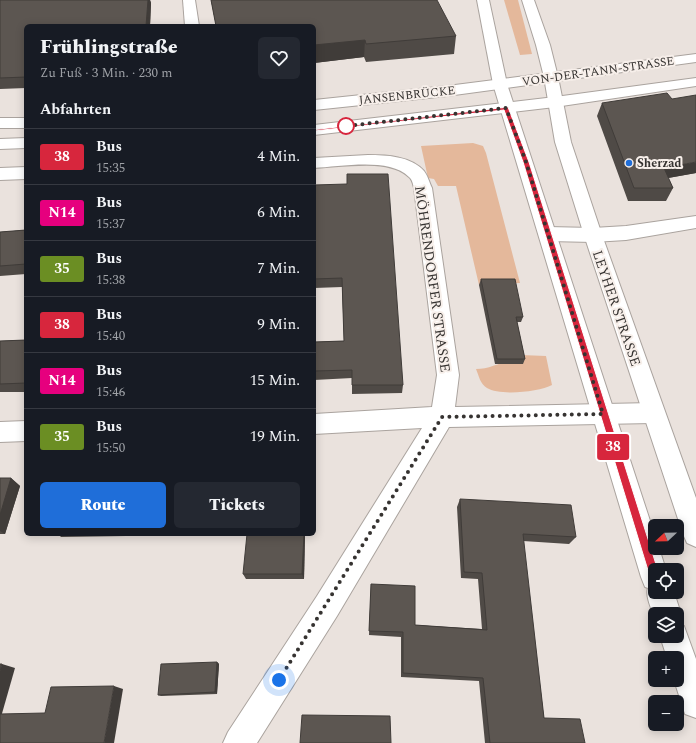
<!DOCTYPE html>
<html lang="de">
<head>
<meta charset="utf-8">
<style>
	:root { --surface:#171b24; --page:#242831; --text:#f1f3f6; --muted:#9ea1a6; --line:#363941; --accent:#1f6ed9 }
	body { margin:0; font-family:Spectral,serif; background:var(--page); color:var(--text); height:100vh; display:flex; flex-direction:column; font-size:15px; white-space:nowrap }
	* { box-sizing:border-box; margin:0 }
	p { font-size:13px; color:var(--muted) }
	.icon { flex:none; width:22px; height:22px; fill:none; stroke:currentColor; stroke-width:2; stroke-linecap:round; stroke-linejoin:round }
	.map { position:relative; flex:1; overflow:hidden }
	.drawer { position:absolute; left:24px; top:24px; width:292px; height:512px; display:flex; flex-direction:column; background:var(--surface); border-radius:6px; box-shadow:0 2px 10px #0003 }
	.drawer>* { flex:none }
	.badge { padding:0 8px; border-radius:3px; font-size:14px; line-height:26px }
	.needle { width:26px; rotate:248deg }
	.fabs { position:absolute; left:648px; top:519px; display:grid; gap:8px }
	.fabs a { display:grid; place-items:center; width:36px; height:36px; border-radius:6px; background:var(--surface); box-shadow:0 2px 10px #0003; font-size:20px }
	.you { position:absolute; width:20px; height:20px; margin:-10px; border:3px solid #fff; border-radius:50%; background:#1a73e8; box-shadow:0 0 0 6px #1a73e833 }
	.map>.badge { position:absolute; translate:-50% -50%; box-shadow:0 0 0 2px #fff }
	h2 { padding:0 16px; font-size:15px; line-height:36px }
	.round { display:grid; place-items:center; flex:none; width:42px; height:42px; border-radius:6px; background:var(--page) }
	.overview { display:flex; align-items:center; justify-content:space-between; height:68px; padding:0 16px }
	h1 { font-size:19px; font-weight:800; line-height:30px }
	.primary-button { display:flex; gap:8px; margin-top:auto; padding:8px 16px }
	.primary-button a { flex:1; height:46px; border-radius:6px; background:var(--accent); color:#fff; font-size:16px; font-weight:800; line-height:46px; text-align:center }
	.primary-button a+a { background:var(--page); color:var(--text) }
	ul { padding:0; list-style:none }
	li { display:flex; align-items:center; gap:12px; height:56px; padding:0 16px; border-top:1px solid var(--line) }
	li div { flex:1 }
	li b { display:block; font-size:15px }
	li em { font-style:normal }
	li .badge { min-width:44px; font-weight:700; text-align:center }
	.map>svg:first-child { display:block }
	.green { fill:#e4b89b }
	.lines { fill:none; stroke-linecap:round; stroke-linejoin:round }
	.minor-casing { stroke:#aaa39e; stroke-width:2 }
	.tertiary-casing { stroke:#aaa39e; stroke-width:2 }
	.secondary-casing { stroke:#aaa39e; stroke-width:2 }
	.primary-casing { stroke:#aaa39e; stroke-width:2 }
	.minor { fill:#fff; fill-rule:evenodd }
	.tertiary { fill:#fff; fill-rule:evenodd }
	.secondary { fill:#fff; fill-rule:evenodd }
	.primary { fill:#fff; fill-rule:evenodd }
	.wall { fill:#4f4a46 }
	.shaded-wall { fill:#403c39 }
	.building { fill:#5c5651; stroke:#403c39 }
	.line { fill:#d7263d; stroke:#fff }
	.walk { stroke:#363331; stroke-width:4; stroke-dasharray:0 7.2 }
	.stop-dot { fill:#fff; stroke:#d7263d; stroke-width:2 }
	.poi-dot { fill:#1f6ed9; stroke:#f7efea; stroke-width:1.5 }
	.labels { text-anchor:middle; stroke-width:4; stroke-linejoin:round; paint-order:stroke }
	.far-street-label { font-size:12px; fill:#363331; stroke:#f7efea }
	.far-poi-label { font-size:12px; font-weight:bold; fill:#363331; stroke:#f7efea; text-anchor:start }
	.street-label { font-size:14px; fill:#363331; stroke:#f7efea }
</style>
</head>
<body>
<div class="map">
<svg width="696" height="743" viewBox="0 0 696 743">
	<rect width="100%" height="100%" fill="#eae2dd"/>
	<g class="green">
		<path d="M504,0H518L532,54L520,55Z"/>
		<path d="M473,143L483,146L486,153L520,283L479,285L456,186H438L434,179L428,178L421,146Z"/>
		<path d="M521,355L546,356L552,385C539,392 500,396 487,388C480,384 479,376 476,369C492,369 506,360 521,355Z"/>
	</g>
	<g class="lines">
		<g class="minor-casing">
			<g id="minor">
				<path d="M183,0H195L199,26H185Z"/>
				<path d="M368,155C386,155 411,156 424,171C428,176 429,182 432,188L459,375L455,407L653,403L661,406L665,413L661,420L653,423L449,427L337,616L257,743H223L228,732L317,596L422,428L314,434V414L432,407L437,375L414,188C413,184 412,179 409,177C389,157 340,167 314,168V158Z"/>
				<path d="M26,167V179L0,180V168Z"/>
				<path d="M696,216V228L626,240L593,242L548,241L541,239L539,234L541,229L548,227L593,228L626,226Z"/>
				<path d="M26,421V441L0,442V422Z"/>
			</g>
		</g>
		<g class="tertiary-casing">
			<g id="tertiary">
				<path d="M477,0H489L507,84L505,87H495L493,84Z"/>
				<path d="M522,0H534L550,45L558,77L556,80H546L544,77L536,45Z"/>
			</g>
		</g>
		<g class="secondary-casing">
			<g id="secondary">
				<path d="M551,73L556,74L558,77L571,142L602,235L696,498V547L687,543L683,534L584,235L555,142L544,77L546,74Z"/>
				<path d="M500,80L505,81L507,84L655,536V548H659L666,570H655V592H674L681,614L677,623L684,626L696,659V718L685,714L674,680H677V658H667L660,636H677V614H655V619C652,610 645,596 648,588L645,587L641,577L493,84L495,81Z"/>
			</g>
		</g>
		<g class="primary-casing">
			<g id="primary">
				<path d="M696,54V62L447,96L314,110V100L447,86Z"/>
				<path d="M696,78V86L555,107L314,135V125L555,97Z"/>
				<rect x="0" y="118" width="26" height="10"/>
				<path d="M26,138V148L0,149V139Z"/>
			</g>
		</g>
		<use href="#minor" class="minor"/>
		<use href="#tertiary" class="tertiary"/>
		<use href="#secondary" class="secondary"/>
		<use href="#primary" class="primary"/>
	</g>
	<g class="wall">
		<path d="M0,0H150L151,3L150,26H26V88L0,89Z"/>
		<path d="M211,0L456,36L454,54L366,62L364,57L314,63V26H216Z"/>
		<path d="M602,103L696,173L668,178L673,188L666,201H628L597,116Z"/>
		<path d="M314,185L403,385L402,393L352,394V378L314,380V342L344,341L342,287L314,288Z"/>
		<path d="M26,230V274L0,276V232Z"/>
		<path d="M481,279L523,317L521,322H517L525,359L523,364H495L479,285Z"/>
		<path d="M26,340V392H0V341Z"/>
		<path d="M0,478H11L20,486L5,534H0Z"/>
		<path d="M460,499L576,537L569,544L523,541L544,718L585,743H485L479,681L401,677V637L369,635L371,584L415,625L482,629L478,579L461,578L457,507Z"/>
		<path d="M58,534H191V535L61,537Z"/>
		<path d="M305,534L304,579H246L243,574Z"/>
		<path d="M217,662L219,664L217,694L161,696L158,695Z"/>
	</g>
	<g class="shaded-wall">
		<path d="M148,0H150L151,3L150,26H146Z"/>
		<path d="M365,40L364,57L314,63V45Z"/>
		<path d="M696,162V173L657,180L664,168Z"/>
		<path d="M11,478L20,486L5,534L0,531V515Z"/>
		<path d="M304,534H305L304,579L302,574Z"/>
		<path d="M217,662L219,664L217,694L215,692Z"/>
		<path d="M2,664L15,668L1,717H0V671Z"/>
		<path d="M114,686L123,689L114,743H104Z"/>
	</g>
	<g class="building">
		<path d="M0,0H148L146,26H26V77L0,78Z"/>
		<path d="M211,0H437L456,36L366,44L365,40L314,45V26H216Z"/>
		<path d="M667,93L672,99L696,95V162L664,168L673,188H634L602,103Z"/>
		<path d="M347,174H388L403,385H352V370L314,371V342L344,341L342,278L314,279V185L347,184Z"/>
		<path d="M26,230V264L0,266V232Z"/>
		<path d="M481,279H515L523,317H516L525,359H497Z"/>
		<path d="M26,340V383L0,384V341Z"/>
		<path d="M0,478H11L0,515Z"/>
		<path d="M460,499L571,505L576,537L523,534L544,718L580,719L585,743H490L483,678L403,673V632L369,631L371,584L415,586V625L487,630L482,573L464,572Z"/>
		<path d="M247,534H304L302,574H243Z"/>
		<path d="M217,662L215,692L158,695L161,664Z"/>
		<path d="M0,664H2L0,671Z"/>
		<path d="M114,686L104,743H0V714L45,713L51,687Z"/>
		<path d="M302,715L390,716L391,743H300Z"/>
	</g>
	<path class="line" d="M508,107L529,162L660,577L658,581L655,582L652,581L650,577L523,162L504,110L314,131L311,130Z"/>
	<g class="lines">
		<path class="walk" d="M279,680L442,417L603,414L526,162L506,108L346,126"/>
	</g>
	<circle class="stop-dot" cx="346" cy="126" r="8"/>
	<circle class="poi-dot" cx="629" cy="163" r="4"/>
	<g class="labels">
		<g class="far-street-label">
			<text transform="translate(598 71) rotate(-8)" y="4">VON-DER-TANN-STRASSE</text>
			<text transform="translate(407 95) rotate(-6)" y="4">JANSENBRÜCKE</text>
		</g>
		<g class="far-poi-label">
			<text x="637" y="167">Sherzad</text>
		</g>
		<g class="street-label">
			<text transform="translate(433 279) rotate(82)" y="5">MÖHRENDORFER STRASSE</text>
			<text transform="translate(617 308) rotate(71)" y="5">LEYHER STRASSE</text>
		</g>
	</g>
</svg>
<div class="fabs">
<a><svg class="needle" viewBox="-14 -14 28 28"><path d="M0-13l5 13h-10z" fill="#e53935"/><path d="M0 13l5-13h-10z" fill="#9ea1a6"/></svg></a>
<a><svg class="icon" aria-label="locate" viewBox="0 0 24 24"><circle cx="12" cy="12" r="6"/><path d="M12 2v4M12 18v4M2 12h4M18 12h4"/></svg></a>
<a><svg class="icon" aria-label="layers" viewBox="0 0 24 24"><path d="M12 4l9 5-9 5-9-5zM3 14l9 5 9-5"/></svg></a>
<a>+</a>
<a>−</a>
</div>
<div class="you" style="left:279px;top:680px"></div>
<b class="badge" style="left:613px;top:447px;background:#d7263d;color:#fff">38</b>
<section class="drawer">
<div class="overview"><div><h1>Frühlingstraße</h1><p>Zu Fuß · 3 Min. · 230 m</p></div><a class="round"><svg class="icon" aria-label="heart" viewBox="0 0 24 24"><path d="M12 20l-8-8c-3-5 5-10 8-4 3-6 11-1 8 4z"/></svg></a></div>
<h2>Abfahrten</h2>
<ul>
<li><span class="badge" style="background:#d7263d;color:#fff">38</span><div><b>Bus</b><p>15:35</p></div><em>4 Min.</em></li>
<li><span class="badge" style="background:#e6007e;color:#fff">N14</span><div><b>Bus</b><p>15:37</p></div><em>6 Min.</em></li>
<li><span class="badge" style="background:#6b8e23;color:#fff">35</span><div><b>Bus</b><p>15:38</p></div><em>7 Min.</em></li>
<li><span class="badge" style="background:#d7263d;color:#fff">38</span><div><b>Bus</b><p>15:40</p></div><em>9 Min.</em></li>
<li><span class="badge" style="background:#e6007e;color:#fff">N14</span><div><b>Bus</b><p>15:46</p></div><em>15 Min.</em></li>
<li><span class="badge" style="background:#6b8e23;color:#fff">35</span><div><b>Bus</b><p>15:50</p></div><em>19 Min.</em></li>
</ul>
<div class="primary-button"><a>Route</a><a>Tickets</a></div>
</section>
</div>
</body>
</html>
